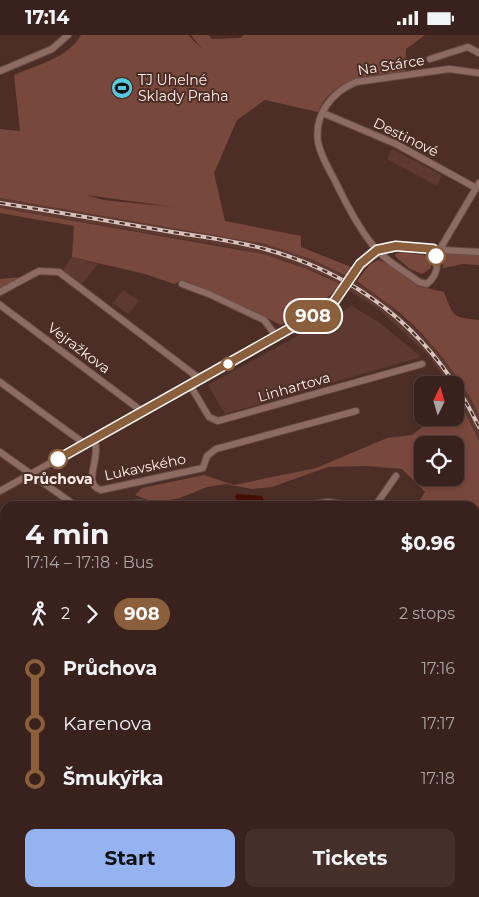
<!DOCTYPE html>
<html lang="en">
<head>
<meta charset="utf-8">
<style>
	:root { --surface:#39221d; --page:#442f2a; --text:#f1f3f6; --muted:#aba4a4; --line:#533f3b; --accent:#95b2f1 }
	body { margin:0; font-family:Montserrat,sans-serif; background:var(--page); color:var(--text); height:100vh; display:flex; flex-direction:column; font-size:19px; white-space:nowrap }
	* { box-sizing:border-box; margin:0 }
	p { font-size:16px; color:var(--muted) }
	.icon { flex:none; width:28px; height:28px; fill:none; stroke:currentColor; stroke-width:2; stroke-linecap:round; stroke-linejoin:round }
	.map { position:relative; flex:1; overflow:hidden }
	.details { position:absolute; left:0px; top:466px; width:480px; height:396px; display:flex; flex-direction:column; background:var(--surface); border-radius:15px 15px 0 0; box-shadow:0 2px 8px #0003,0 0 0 1px var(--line) }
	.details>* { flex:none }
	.badge { padding:0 10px; border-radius:16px; font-size:18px; line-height:32px }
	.needle { width:32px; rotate:5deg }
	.controls { position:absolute; left:414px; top:341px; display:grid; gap:10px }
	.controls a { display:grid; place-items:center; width:50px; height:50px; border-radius:10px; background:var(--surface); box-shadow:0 2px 8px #0003,0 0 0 1px var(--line); font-size:25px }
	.map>.badge { position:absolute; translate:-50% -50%; box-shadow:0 0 0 2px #fff }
	.legs { display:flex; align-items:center; gap:8px; height:55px; padding:0 25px; font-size:16px }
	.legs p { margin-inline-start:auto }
	.summary { display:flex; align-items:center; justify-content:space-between; height:85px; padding:0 25px }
	h1 { font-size:28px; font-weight:700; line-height:38px }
	.button { display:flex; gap:10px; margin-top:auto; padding:10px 25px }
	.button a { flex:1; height:58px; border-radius:10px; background:var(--accent); color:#111; font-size:20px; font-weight:700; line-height:58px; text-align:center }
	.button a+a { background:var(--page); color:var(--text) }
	ul { padding:0 25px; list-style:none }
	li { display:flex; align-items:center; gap:18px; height:55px; font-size:19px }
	li i { display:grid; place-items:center; width:8px; height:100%; margin:0 6px; background:currentColor }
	li i::after { content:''; width:12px; height:12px; margin:-6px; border:4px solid; border-radius:50%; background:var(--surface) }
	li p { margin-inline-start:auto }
	li:first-child i { background:linear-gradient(#0000 50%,currentColor 0) }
	li:last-child i { background:linear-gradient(currentColor 50%,#0000 0) }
	.status { display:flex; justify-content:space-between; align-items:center; height:35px; padding:0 25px; background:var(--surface); direction:ltr }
	.status svg { height:14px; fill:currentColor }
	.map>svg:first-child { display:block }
	.built { fill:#5d3931 }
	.green { fill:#79483d; fill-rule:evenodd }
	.water { fill:#480e03 }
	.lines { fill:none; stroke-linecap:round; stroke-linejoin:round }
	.street-casing { stroke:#664d48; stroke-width:8 }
	.street { stroke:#8d6b63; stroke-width:6 }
	.rail-casing { stroke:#d7c4bf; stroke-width:4 }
	.rail { stroke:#4c2e27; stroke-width:2; stroke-dasharray:5.5; stroke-linecap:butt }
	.street-bridge-casing { stroke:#664d48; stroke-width:8; stroke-linecap:butt }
	.street-bridge { stroke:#8d6b63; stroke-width:6 }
	.line-1-casing { stroke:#fff; stroke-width:11 }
	.line-1 { stroke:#8b5e3c; stroke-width:8 }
	.stop-1-dot { fill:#fff; stroke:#8b5e3c; stroke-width:2.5 }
	.labels { text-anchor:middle; stroke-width:4; stroke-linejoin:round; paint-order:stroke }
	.street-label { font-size:14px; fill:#feeeea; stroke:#4c2e27 }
	.poi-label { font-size:14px; fill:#feeeea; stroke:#4c2e27; text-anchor:start }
	.stop-label { font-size:14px; font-weight:bold; fill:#feeeea; stroke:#4c2e27 }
</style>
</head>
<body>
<div class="status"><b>17:14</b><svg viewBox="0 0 49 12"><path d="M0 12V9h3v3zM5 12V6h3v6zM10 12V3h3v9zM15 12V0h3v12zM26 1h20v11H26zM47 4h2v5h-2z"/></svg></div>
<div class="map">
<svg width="479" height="862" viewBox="0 0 479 862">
	<rect width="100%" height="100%" fill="#4c2e27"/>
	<g class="built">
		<path d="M392,114L442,140L437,151L387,124Z"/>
		<path d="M0,163L238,203L290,216L332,233L383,264L433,311L456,339L479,380V406L455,357V350H450L426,318L377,273L327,242L286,226L236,213L0,173Z"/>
		<path d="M72,222L98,229L82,249L63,235Z"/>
		<path d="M123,255L139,266L128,279L113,268Z"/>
		<path d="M352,271L380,288L421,322L225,379L208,350Z"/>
		<path d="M479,634V660L475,669V644Z"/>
		<path d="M479,779V862H456L455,858H475V780Z"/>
		<path d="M372,858H442V862H369Z"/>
	</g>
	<g class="green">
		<path d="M81,0H188L203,15L191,0H208L212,4L240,3L244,0H425L406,14L405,36C372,41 333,41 318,77L265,65L237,85L214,138L225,186L301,201V212L351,232L347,241L311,224L265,209L0,163V94L20,96L14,40C37,30 68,23 81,0ZM86,160L174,172L103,165Z"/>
		<path d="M0,173L263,219L307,234L340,249C324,270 304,280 281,290L213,257L182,246L174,249L145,239L72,222L74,191L0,178Z"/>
		<path d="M444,216L479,219V230L463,229L443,233Z"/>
		<path d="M401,217L431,221V233L422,239L410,234L396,222L395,219Z"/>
		<path d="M378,225L387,228L389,227L418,251L444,257C454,282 451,282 479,285V380C460,341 433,307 400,278C386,266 371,257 357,246L369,230Z"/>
		<path d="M21,242L19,244L0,254V244Z"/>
		<path d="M459,365L479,406V634L475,644V471H416L425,457L402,434L365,431L328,432L272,452L252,454L226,449L207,452L180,463L155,468L135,460L142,453L204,440L234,450L316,433L387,403L412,400L434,383L455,382V367ZM422,410H455V442H422Z"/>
		<path d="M0,542L5,546V652L0,651Z"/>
		<path d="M479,660V779L475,780V669Z"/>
		<path d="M43,858H122L121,862H41Z"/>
		<path d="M130,858H342L339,862H128Z"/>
	</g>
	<path class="water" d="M237,459L262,461L264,466L261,471H238L235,461Z"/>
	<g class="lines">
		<g class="street-casing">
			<g id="street">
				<path d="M430,24L468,12L479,18"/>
				<path d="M0,36L52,14L68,0"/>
				<path d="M323,78L396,109L476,153"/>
				<path d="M440,214L479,148"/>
				<path d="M433,215C439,228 439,239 427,249L419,247C405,236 387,227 376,214C361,197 350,176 340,156C333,140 321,124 318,107C314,79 332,57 356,47L449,34L479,38"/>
				<path d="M352,242L368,221L386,212L479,217"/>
				<path d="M182,249L209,259L264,285L277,302"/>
				<path d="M0,257L39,236L59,237L200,344"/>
				<path d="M0,270L143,377"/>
				<path d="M0,347L85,409"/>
				<path d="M190,350L209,382L218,386L422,329"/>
				<path d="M94,404C102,423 81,449 101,455L203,433L207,421L216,414L356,376"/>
				<path d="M0,417L76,471"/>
				<path d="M0,456L277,302C301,288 326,277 343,255"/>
				<path d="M120,471L139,468L161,471"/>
				<path d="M302,471L328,467L353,471"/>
				<path d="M375,471L396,441"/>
				<path d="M0,494L5,498"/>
				<path d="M124,862L125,858"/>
			</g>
		</g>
		<use href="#street" class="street"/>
		<g class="rail-casing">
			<g id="rail">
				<path d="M0,168C57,177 115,187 172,197C203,202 235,206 265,214C363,241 435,301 479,392"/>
				<path d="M475,657L479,648"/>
				<path d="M346,862L348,858"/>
			</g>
		</g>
		<use href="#rail" class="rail"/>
		<g class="street-bridge-casing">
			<path id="street-bridge" d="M343,255L352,242"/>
		</g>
		<use href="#street-bridge" class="street-bridge"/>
	</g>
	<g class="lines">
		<g class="line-1-casing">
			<path id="line-1" d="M58,424L321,276L334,267L360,229L377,215L396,211L433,214L436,221"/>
		</g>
		<use href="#line-1" class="line-1"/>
	</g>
	<defs>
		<g id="stadium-disc" transform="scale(1.125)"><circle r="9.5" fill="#56c9e1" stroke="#4c2e27"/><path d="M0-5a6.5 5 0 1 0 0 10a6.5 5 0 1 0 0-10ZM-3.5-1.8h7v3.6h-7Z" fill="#111"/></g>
	</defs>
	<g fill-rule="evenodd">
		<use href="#stadium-disc" x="122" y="53"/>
	</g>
	<g class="stop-1-dot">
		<circle cx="436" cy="221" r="9"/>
		<circle cx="228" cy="329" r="6"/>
		<circle cx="58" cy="424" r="9"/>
	</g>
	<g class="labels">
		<g class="street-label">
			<text transform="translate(391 30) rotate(-9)" y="5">Na Stárce</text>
			<text transform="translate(406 102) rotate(26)" y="5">Destinové</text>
			<text transform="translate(79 313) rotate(37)" y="5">Vejražkova</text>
			<text transform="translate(294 352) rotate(-16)" y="5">Linhartova</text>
			<text transform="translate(145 432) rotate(-12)" y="5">Lukavského</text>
		</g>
		<g class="poi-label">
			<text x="138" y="50">TJ Uhelné<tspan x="138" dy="16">Sklady Praha</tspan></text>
		</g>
		<g class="stop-label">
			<text x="58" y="449">Průchova</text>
		</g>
	</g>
</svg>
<div class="controls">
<a><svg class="needle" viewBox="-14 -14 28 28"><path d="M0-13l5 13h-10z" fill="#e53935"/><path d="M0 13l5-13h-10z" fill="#aba4a4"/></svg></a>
<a><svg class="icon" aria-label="locate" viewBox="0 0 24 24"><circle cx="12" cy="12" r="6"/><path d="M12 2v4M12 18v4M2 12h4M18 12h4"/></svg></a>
</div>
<b class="badge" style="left:313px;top:281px;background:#8b5e3c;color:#fff">908</b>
<section class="details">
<div class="summary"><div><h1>4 min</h1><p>17:14 – 17:18 · Bus</p></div><b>$0.96</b></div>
<div class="legs"><svg class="icon" aria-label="walk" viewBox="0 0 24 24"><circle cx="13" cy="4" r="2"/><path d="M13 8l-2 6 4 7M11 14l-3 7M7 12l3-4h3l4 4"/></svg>2<svg class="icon" aria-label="forward" viewBox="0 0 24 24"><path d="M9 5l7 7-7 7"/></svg><b class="badge" style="background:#8b5e3c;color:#fff">908</b><p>2 stops</p></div>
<ul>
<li><i style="color:#8b5e3c"></i><b>Průchova</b><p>17:16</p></li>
<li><i style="color:#8b5e3c"></i><span>Karenova</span><p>17:17</p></li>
<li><i style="color:#8b5e3c"></i><b>Šmukýřka</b><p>17:18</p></li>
</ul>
<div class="button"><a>Start</a><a>Tickets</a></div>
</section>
</div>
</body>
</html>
